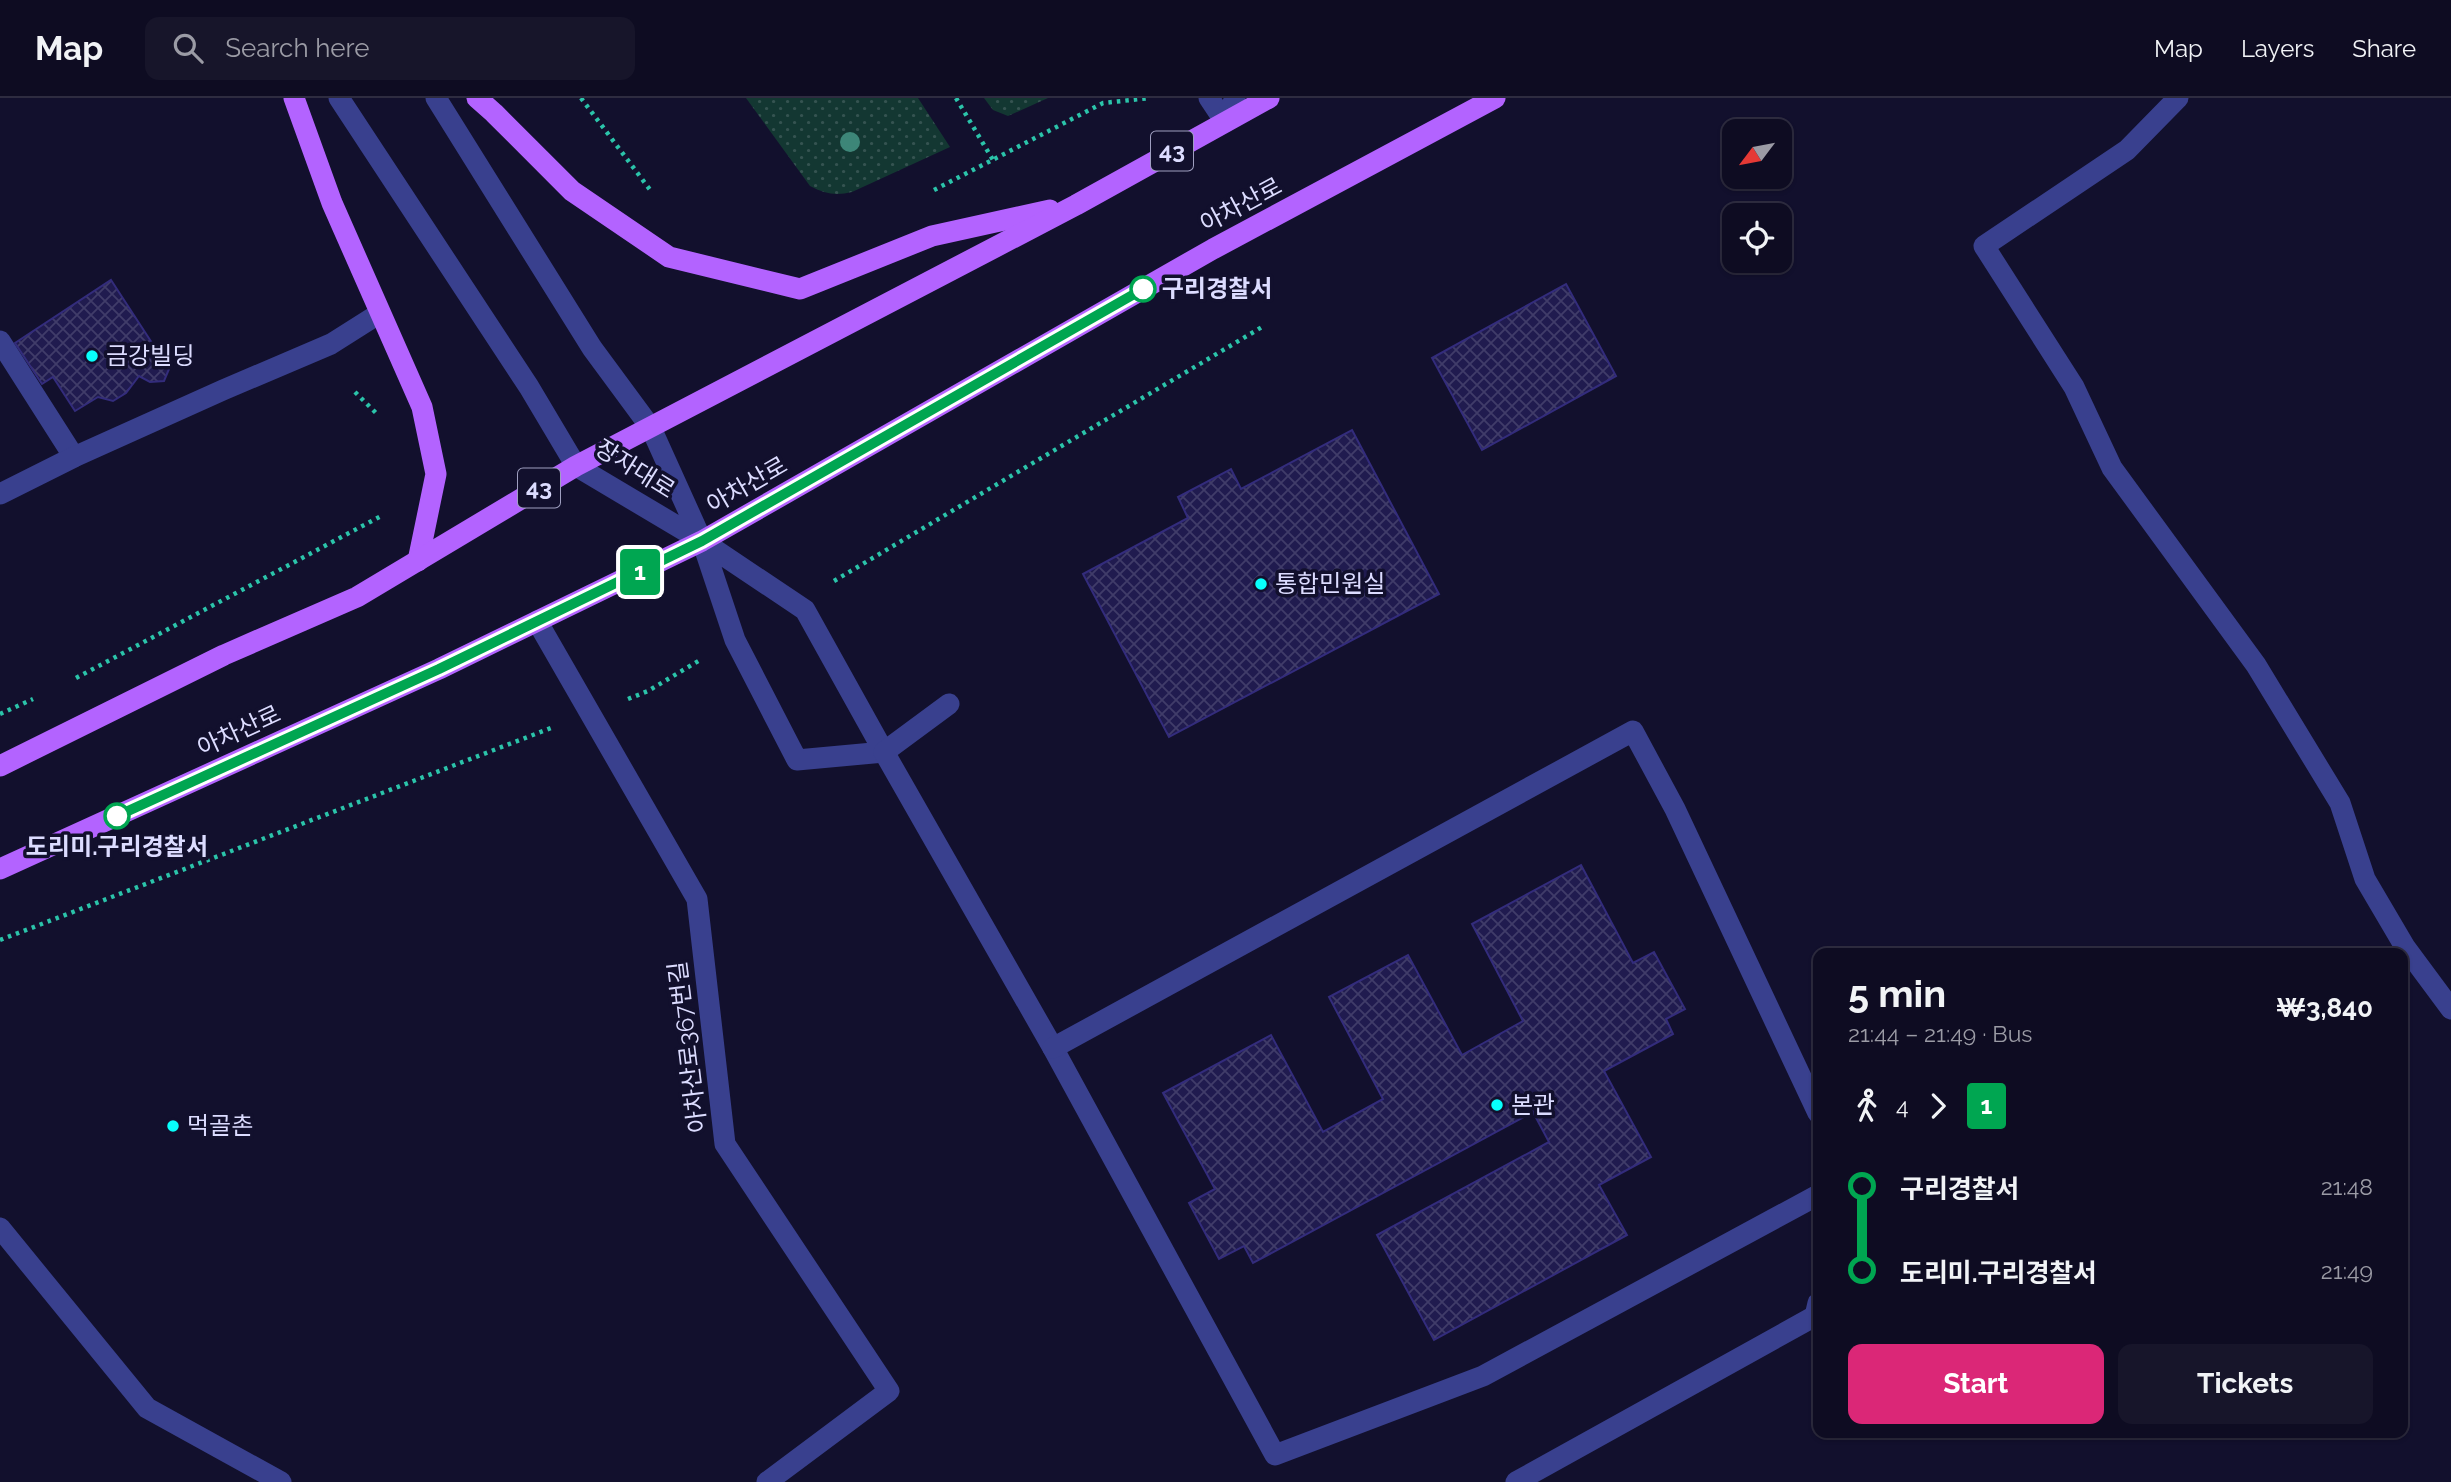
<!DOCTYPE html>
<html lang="en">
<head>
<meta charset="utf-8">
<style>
	:root { --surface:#0e0c22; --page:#17152a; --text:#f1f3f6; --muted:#9b9ba5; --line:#2e2c40; --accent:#db2777 }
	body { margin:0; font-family:Raleway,"Noto Sans KR",sans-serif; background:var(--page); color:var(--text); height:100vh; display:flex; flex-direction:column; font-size:26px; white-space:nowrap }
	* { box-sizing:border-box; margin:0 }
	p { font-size:23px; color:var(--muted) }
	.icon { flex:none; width:38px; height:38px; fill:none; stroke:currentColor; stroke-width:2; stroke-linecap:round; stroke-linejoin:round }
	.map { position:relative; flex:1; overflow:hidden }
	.drawer { position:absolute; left:1813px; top:850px; width:595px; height:490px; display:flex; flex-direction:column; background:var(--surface); border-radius:14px; box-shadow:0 2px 5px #0004,0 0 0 2px var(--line) }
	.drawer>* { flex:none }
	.badge { padding:0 14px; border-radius:5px; font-size:24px; line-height:46px }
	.needle { width:46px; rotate:238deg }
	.buttons { position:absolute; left:1722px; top:21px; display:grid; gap:14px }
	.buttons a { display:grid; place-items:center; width:70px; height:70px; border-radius:14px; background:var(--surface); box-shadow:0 2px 5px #0004,0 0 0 2px var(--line); font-size:35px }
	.map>.badge { position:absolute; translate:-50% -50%; box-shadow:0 0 0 4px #fff }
	.legs { display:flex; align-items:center; gap:10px; height:77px; padding:0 35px; font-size:23px }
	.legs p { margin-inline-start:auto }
	.head { display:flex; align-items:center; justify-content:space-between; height:119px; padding:0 35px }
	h1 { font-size:38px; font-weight:700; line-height:52px }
	.primary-button { display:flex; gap:14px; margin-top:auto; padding:14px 35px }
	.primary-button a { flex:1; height:80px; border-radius:14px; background:var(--accent); color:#fff; font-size:28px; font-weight:700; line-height:80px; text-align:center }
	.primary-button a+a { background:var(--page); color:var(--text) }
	ul { padding:0 35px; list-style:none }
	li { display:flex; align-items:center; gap:24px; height:84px; font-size:26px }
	li i { display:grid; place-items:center; width:10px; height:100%; margin:0 9px; background:currentColor }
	li i::after { content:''; width:18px; height:18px; margin:-9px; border:5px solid; border-radius:50%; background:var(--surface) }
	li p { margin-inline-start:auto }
	li:first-child i { background:linear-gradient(#0000 50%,currentColor 0) }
	li:last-child i { background:linear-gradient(currentColor 50%,#0000 0) }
	header { display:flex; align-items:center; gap:42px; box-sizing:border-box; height:98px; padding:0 35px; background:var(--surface); border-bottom:2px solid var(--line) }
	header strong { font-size:33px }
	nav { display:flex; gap:38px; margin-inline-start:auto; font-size:24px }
	.search { width:490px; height:63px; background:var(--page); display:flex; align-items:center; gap:18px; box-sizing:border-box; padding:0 24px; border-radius:14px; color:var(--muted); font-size:26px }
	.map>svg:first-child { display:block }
	.green { fill:url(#green-dots) }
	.building { fill:url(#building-cross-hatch); stroke:#332c7c; stroke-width:2 }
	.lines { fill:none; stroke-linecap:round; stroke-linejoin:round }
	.path { stroke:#2bc4aa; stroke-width:4.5; stroke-dasharray:3.5 5; stroke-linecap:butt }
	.minor { stroke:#39408e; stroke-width:21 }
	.major { stroke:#b363ff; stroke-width:21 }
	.tree { fill:#3d8678 }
	.line-1-casing { stroke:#fff; stroke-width:16 }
	.line-1 { stroke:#00a651; stroke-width:10 }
	.stop-1-dot { fill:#fff; stroke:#00a651; stroke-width:3.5 }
	.poi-dot { fill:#08fffc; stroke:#12102d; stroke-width:2.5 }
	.labels { text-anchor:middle; stroke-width:7; stroke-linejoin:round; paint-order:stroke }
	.shield { fill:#12102d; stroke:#9f9fc0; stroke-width:2 }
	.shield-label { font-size:23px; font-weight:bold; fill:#dcdcff }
	.street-label { font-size:24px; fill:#dcdcff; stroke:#12102d }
	.stop-label { font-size:24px; font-weight:bold; fill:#dcdcff; stroke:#12102d; text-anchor:start }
	.poi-label { font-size:24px; fill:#dcdcff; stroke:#12102d; text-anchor:start }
</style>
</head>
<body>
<header>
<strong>Map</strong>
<div class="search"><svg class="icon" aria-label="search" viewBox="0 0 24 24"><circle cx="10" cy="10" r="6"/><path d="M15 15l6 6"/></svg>Search here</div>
<nav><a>Map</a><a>Layers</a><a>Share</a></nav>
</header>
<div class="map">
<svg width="2451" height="1384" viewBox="0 0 2451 1384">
	<defs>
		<pattern id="green-dots" width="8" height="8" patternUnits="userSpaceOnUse" patternTransform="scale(1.75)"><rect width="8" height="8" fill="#133732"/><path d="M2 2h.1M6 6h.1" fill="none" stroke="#355351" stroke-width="1.8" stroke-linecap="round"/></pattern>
		<pattern id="building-cross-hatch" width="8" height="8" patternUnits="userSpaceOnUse" patternTransform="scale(1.75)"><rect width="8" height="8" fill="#201b4f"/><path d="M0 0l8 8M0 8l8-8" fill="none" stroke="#403c69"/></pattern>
	</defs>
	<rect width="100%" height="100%" fill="#12102d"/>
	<g class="green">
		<path d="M746,0H918L950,49L852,94C836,98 825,96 810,88Z"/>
		<path d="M984,0H1048L1008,18L993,12Z"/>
	</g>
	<g class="building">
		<path d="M111,182L169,271L164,283L150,284L139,278L126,295L113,303L98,299L75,313L53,279L42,286L15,245Z"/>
		<path d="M1566,186L1616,278L1482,352L1432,260Z"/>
		<path d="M1352,332L1439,496L1169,639L1083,476L1188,420L1178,399L1231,371L1241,391Z"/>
		<path d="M1581,767L1633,865L1654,854L1685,911L1666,921L1673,936L1604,973L1651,1059L1599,1087L1627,1137L1434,1242L1377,1137L1549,1044L1533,1014L1253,1165L1244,1148L1219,1161L1189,1105L1215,1091L1163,995L1271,937L1323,1034L1383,1001L1329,899L1408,857L1462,957L1523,923L1472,826Z"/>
	</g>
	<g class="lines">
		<g class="path">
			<path d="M581,0L651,93"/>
			<path d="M956,0L993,62"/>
			<path d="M934,92L1103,5L1150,0"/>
			<path d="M355,294L377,316"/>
			<path d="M834,483L1262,229"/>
			<path d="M76,580L383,417"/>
			<path d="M628,601L648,593L700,562"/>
			<path d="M0,616L33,601"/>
			<path d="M0,842L551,630"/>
		</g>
		<g class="minor">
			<path d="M339,0L529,289L576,368L702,443L805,512L884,654L797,662L735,542L702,443L651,330L592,250L436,0"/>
			<path d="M1209,0L1225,24"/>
			<path d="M2178,0L2127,52L1984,148L2074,289L2112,370L2256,567L2340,705L2365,781L2405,849L2451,911"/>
			<path d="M1225,24L1235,0"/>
			<path d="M0,243L74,359"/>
			<path d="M0,396L74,359L223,292L331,246L380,215"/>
			<path d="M537,523L697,801L725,1046L889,1293L767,1384"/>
			<path d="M949,606L884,654L1053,950L1275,1357L1483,1278L1818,1097"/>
			<path d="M1053,950L1633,633L1675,711L1818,1015"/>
			<path d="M0,1130L147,1310L281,1384"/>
			<path d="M1516,1384L1815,1218L1818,1205"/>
		</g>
		<g class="major">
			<path d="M294,0L332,105L422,309L436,376L418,463"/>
			<path d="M477,0L494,15L572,93L669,159L800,191L932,138L1050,112"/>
			<path d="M0,668L224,557L357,499L576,368L1076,107L1269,0"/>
			<path d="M0,771L439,571L702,443L1213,151L1495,0"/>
		</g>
	</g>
	<circle class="tree" cx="850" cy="44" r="10"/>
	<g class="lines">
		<g class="line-1-casing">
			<path id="line-1" d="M117,718L439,571L702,443L1143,191"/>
		</g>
		<use href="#line-1" class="line-1"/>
	</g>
	<g class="stop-1-dot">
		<circle cx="1143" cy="191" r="12"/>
		<circle cx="117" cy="718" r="12"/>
	</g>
	<g class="poi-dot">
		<circle cx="92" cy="258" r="7"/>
		<circle cx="1261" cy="486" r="7"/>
		<circle cx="1497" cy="1007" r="7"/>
		<circle cx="173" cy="1028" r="7"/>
	</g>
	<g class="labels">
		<g class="shield">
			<rect x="1151" y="33.5" width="42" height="39" rx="5"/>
			<rect x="518" y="370.5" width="42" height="39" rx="5"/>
		</g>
		<g class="shield-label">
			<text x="1172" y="61">43</text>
			<text x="539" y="398">43</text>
		</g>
		<g class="street-label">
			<text transform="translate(1241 107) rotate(-28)" y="8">아차산로</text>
			<text transform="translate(635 371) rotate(32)" y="8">장자대로</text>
			<text transform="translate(747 387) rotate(-30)" y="8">아차산로</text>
			<text transform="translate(239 633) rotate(-25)" y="8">아차산로</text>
			<text transform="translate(688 949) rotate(-97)" y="8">아차산로367번길</text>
		</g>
		<g class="stop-label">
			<text x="1162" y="199">구리경찰서</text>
			<text x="117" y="757" text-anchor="middle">도리미.구리경찰서</text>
		</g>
		<g class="poi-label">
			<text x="106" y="266">금강빌딩</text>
			<text x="1275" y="494">통합민원실</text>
			<text x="1511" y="1015">본관</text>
			<text x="187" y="1036">먹골촌</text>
		</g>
	</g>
</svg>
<div class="buttons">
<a><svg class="needle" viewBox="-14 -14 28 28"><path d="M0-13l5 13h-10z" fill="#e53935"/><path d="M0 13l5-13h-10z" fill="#9b9ba5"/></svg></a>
<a><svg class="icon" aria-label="locate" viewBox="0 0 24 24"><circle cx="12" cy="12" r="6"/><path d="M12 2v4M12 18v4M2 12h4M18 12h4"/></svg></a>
</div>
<b class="badge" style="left:640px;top:474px;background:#00a651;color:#fff">1</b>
<section class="drawer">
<div class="head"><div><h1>5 min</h1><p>21:44 – 21:49 · Bus</p></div><b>₩3,840</b></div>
<div class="legs"><svg class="icon" aria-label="walk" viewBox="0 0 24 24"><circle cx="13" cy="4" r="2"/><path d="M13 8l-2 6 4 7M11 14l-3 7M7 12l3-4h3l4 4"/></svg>4<svg class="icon" aria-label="forward" viewBox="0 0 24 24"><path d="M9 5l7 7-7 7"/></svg><b class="badge" style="background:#00a651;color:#fff">1</b></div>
<ul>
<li><i style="color:#00a651"></i><b>구리경찰서</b><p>21:48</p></li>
<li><i style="color:#00a651"></i><b>도리미.구리경찰서</b><p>21:49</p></li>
</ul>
<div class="primary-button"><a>Start</a><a>Tickets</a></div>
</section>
</div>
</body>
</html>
